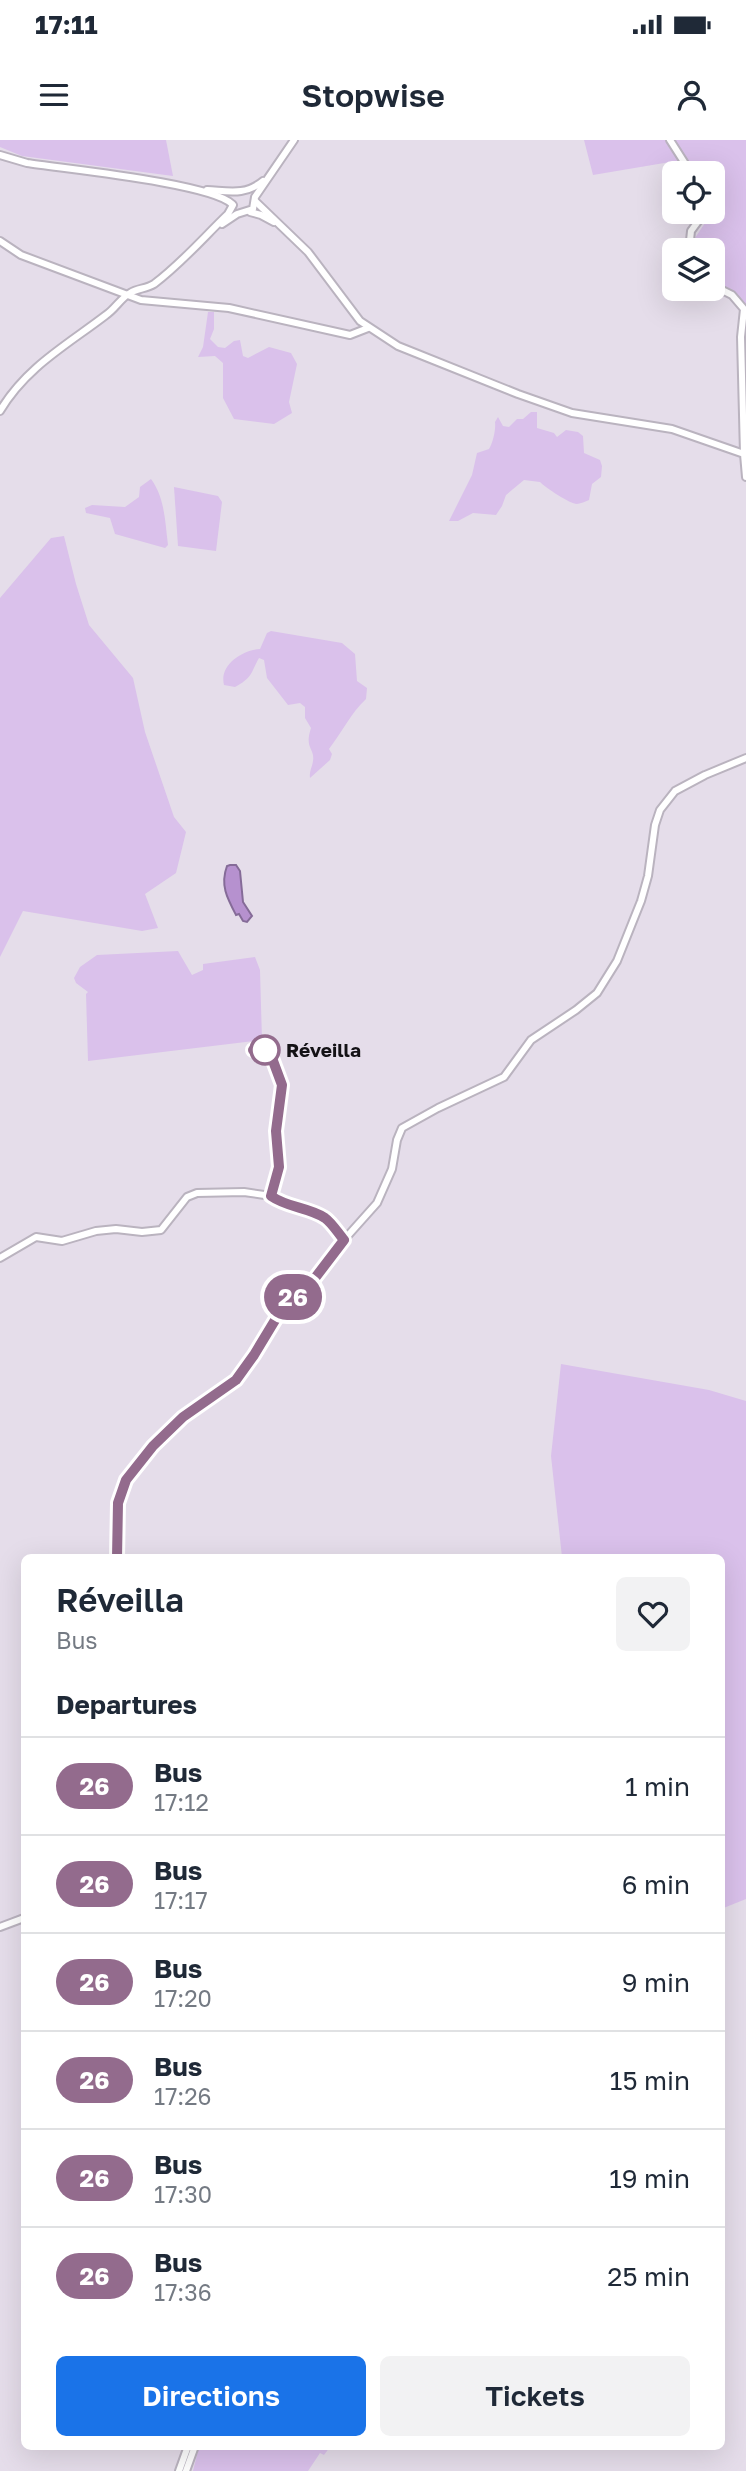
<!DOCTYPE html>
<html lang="en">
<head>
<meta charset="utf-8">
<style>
	:root { --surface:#fff; --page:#f2f2f3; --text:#1f2937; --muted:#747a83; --line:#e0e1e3; --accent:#1a73e8 }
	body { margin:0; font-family:"Golos Text",sans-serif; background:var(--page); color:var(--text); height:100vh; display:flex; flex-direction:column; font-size:26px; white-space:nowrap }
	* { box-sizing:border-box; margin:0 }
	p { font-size:23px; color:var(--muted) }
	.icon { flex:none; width:38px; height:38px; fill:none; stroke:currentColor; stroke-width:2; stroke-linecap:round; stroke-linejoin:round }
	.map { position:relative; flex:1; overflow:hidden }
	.details { position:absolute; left:21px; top:1414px; width:704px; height:896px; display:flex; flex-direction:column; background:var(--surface); border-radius:10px; box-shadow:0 7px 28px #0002 }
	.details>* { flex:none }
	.badge { padding:0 14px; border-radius:23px; font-size:24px; line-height:46px }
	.fabs { position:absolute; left:662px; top:21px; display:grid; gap:14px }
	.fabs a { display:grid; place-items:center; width:63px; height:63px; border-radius:10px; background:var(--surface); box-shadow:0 7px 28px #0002; font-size:35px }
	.map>.badge { position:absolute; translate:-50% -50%; box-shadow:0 0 0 4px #fff }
	h2 { padding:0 35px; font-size:26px; line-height:63px }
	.round { display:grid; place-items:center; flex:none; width:74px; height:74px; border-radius:10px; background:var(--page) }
	.headline { display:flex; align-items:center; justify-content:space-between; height:119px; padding:0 35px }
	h1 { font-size:33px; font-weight:600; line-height:52px }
	.cta { display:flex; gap:14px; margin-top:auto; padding:14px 35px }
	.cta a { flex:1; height:80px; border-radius:10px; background:var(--accent); color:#fff; font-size:28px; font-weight:600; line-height:80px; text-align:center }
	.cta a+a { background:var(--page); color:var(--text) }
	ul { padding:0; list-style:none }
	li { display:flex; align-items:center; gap:21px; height:98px; padding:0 35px; border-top:2px solid var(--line) }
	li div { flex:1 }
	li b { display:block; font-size:26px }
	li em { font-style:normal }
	li .badge { min-width:77px; font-weight:700; text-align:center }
	.status { display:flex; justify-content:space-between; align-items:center; height:49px; padding:0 35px; background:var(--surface); direction:ltr }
	.status svg { height:19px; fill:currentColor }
	header { display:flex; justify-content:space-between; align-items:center; height:91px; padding:0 35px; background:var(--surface); font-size:32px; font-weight:600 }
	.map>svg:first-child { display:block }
	.green { fill:#dac1eb }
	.water { fill:#b691cf; stroke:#856b98; stroke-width:2 }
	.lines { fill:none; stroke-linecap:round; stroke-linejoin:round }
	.secondary-casing { stroke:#bab3bf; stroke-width:10 }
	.secondary { stroke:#fff; stroke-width:6 }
	.line-casing { stroke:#fff; stroke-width:16 }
	.line { stroke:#936b8d; stroke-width:10 }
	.stop-dot { fill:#fff; stroke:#936b8d; stroke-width:3.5 }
	.labels { text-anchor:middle; stroke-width:7; stroke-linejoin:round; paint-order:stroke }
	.stop-label { font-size:19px; font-weight:bold; fill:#141216; stroke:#e5ddea; text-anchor:start }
</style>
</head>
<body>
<div class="status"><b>17:11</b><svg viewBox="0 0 49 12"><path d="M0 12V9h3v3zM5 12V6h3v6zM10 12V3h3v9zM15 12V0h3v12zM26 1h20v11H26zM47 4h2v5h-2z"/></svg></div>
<header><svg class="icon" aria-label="menu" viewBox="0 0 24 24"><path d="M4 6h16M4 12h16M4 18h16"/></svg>Stopwise<svg class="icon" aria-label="person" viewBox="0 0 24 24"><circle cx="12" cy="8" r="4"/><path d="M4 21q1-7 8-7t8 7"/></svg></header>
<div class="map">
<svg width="746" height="2331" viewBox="0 0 746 2331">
	<rect width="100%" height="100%" fill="#e5ddea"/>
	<g class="green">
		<path d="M0,0H166L173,36L22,16L0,7Z"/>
		<path d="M584,0H746V173L712,143V110H697L693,101L715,68L712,64V33H691L682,20L593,35Z"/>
		<path d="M208,172H214V189L210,199L218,207L225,208L234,201L240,200L243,216L248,218L269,207L291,213L297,224L289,262L292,273L274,284L234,279L223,258V223L215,216L198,217L203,207Z"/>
		<path d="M531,272H537V288L554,293L557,297L566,290L578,292L583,296L584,313L600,320L602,326L601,337L592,344L589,360C587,361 579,364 577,364C570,364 546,348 540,342L524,340L506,355L502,366L496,375L473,373L458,381H449L472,335L477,313L489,309C493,303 496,289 495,282L498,277L503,286L509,287L517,279H523Z"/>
		<path d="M151,339C165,358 165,382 168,405L165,408L115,394L110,378L86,373L85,368L92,365L125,367L139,357L140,347Z"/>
		<path d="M174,347L218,356L222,362L216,411L178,406Z"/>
		<path d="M64,396L76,444L89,485L133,538L145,592L174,677L186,692L176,733L145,754L158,788L142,791L23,771L0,817V458L51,398Z"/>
		<path d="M271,491L342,503L355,514L357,541L367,548L366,559C351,573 342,592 329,609L332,614L330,620L310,638C309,631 312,628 313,621C315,608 304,609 311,588L305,578V567L300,563L288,565L267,538L264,520L259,518C250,534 253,537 235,547L224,545C219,525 242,510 260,509L267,493Z"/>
		<path d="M178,811L192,835L203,830V824L255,817L260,830L262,900L88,921L86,854L88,852L76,843L74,838L80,827L97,815Z"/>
		<path d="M561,1224L709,1250L746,1261V1759L721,1769V1418L562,1417L551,1316Z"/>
		<path d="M199,2307V2306L330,2307L324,2315L320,2313L308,2331H193Z"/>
	</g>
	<path class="water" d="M230,725H236L240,731L243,762L252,776L247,782L243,781L239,774L236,775C227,758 220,745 227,726Z"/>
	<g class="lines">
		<g class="secondary-casing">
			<g id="secondary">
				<path d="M670,0L691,33"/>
				<path d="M0,15L27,23C65,29 210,43 232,64"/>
				<path d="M207,50C228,51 245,56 263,41"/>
				<path d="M255,61L308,112L360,181L398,206L518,254L572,273L672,289L744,314L746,337"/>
				<path d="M250,72L261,75L274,82"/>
				<path d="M222,84L237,74L253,69L255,57L294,0"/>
				<path d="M0,101L21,115L141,160L229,168L350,195L368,188"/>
				<path d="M689,110L691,91L705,72"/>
				<path d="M712,145L732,155L744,169L741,197L744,314"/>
				<path d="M0,271C26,227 67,205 106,175C115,169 121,158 130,153C138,148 146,149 154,144C182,123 204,97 228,74L233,65"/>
				<path d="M0,1118L36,1097L62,1101L96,1091L116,1089L142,1092L161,1090L187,1057L197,1053L244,1052L271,1056L283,1064L327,1079L344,1100"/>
				<path d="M117,1418L118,1363L126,1341L153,1306L183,1277L236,1240L254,1215L283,1167L315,1138L335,1110L377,1063L392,1029L397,1000L402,988L438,968L504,937L531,900L576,870L597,853L617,821L641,761L648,736L655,685L660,670L675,651L705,635L746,618"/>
				<path d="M0,1787L24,1778"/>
				<path d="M179,2331L188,2306"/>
				<path d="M186,2331L195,2306"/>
			</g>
		</g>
		<use href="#secondary" class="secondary"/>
	</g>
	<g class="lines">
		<g class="line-casing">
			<path id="line" d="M117,1418L118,1363L126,1340L153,1306L183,1277L236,1240L254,1215L283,1167L315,1138L344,1100C338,1093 332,1083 325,1078C308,1067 288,1068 271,1056L279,1027L276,991L282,945L269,910H253"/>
		</g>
		<use href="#line" class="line"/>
	</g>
	<circle class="stop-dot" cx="265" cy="910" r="14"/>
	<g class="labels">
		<g class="stop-label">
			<text x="286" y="917">Réveilla</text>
		</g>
	</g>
</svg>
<div class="fabs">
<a><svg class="icon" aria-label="locate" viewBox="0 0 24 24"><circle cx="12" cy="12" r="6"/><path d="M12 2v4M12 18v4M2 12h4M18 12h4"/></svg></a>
<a><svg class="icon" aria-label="layers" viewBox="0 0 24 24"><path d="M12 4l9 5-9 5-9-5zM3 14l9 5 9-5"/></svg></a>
</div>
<b class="badge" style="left:293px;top:1157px;background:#936b8d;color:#fff">26</b>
<section class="details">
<div class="headline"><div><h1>Réveilla</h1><p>Bus</p></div><a class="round"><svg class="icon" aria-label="heart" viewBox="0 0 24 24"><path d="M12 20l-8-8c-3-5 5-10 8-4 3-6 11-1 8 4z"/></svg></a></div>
<h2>Departures</h2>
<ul>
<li><span class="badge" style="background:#936b8d;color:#fff">26</span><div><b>Bus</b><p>17:12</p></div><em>1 min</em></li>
<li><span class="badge" style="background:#936b8d;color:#fff">26</span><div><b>Bus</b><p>17:17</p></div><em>6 min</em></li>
<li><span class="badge" style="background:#936b8d;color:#fff">26</span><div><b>Bus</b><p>17:20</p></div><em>9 min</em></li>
<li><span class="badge" style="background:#936b8d;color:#fff">26</span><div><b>Bus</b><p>17:26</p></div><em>15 min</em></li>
<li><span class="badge" style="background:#936b8d;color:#fff">26</span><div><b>Bus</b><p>17:30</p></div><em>19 min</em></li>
<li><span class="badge" style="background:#936b8d;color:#fff">26</span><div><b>Bus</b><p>17:36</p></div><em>25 min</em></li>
</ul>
<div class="cta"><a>Directions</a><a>Tickets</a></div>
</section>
</div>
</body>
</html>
